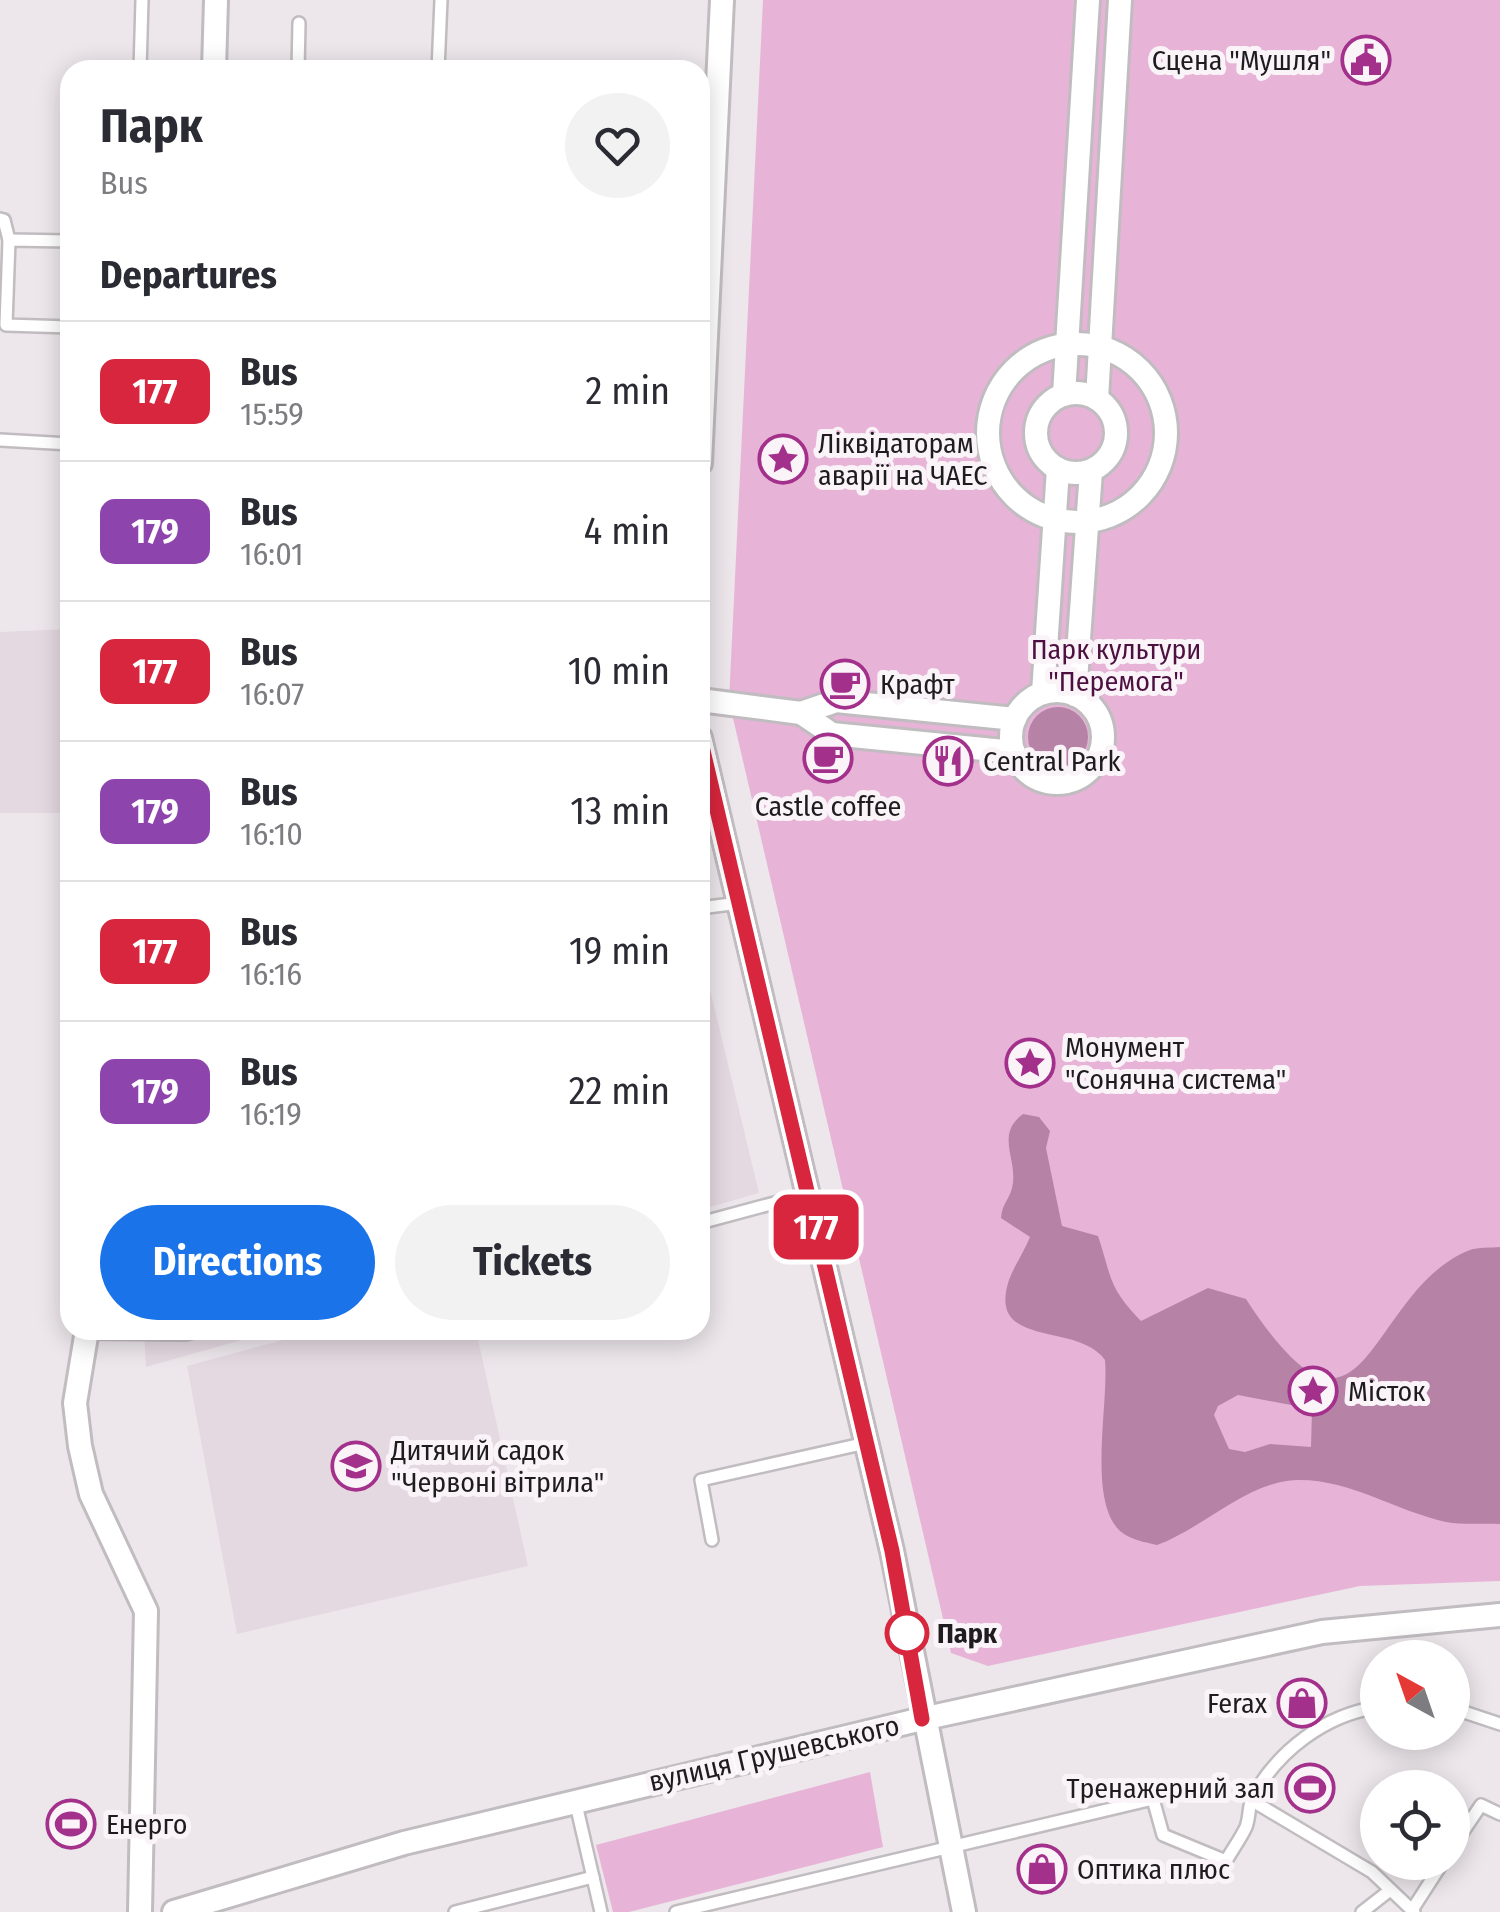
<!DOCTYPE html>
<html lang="en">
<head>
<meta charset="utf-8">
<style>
	:root { --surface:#fff; --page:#f2f2f3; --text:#2b2b33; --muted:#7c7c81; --line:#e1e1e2; --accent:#1a73e8 }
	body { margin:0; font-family:"Fira Sans Condensed",sans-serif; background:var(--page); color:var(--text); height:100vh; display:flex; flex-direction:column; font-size:38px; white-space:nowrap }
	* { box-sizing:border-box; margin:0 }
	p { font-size:32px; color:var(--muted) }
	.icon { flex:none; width:55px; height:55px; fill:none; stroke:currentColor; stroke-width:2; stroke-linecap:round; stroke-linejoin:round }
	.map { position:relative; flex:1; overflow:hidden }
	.sheet { position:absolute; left:60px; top:60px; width:650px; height:1280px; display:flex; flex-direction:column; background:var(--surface); border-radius:30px; box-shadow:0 5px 25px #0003 }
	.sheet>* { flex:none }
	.badge { padding:0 20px; border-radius:15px; font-size:35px; line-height:65px }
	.needle { width:65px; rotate:320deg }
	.fabs { position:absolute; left:1360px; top:1640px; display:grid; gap:20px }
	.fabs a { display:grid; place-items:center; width:110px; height:110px; border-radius:50%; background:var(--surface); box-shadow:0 5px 25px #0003; font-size:50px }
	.map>.badge { position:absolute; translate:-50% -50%; box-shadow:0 0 0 5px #fff }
	h2 { padding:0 40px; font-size:38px; line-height:90px }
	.round { display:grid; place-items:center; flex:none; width:105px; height:105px; border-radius:52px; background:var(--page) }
	.head { display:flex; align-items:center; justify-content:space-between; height:170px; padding:0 40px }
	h1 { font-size:48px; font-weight:700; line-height:75px }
	.action { display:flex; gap:20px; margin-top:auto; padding:20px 40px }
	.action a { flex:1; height:115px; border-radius:60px; background:var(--accent); color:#fff; font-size:40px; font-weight:700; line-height:115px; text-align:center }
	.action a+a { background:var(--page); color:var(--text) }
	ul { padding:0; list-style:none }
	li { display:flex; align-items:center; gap:30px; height:140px; padding:0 40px; border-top:2px solid var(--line) }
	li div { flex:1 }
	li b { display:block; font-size:38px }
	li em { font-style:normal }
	li .badge { min-width:110px; font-weight:700; text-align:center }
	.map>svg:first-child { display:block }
	.built { fill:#e5d9e1 }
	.green { fill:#e7b4d8 }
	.water { fill:#b683a7; fill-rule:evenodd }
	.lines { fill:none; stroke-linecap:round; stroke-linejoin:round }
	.lane-casing { stroke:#c1bcc0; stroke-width:16 }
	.street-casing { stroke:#c1bcc0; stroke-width:28 }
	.lane { stroke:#fff; stroke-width:11 }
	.street { stroke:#fff; stroke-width:22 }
	.line-casing { stroke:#fff; stroke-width:22 }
	.line { stroke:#d7263d; stroke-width:15 }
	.stop-dot { fill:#fff; stroke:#d7263d; stroke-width:5 }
	.labels { text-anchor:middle; stroke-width:10; stroke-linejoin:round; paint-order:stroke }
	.poi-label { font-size:28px; fill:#1e1c1e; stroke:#faf4f8; text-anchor:start }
	.park-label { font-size:28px; fill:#4d1041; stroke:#faf4f8 }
	.stop-label { font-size:28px; font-weight:bold; fill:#1e1c1e; stroke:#faf4f8; text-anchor:start }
	.street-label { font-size:28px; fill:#1e1c1e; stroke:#faf4f8 }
</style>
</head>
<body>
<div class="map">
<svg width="1500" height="1912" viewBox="0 0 1500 1912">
	<rect width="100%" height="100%" fill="#ede7eb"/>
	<g class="built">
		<path d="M70,629V813H0V632Z"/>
		<path d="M708,981L759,1193L700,1210V984Z"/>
		<path d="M144,1330H277L146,1367Z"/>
		<path d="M320,1330H476L528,1566L237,1634L187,1366Z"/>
	</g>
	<g class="green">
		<path d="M763,0H1500V1581L1360,1586L988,1666L951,1653L729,701Z"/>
		<path d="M870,1772L883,1847L629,1912H613L596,1845Z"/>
	</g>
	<g class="water">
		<circle cx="1058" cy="737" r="30"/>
		<path d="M1023,1114L1039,1117L1050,1131L1046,1148L1062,1226L1098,1236C1112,1278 1108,1287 1141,1321L1208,1288L1246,1299C1367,1485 1365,1291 1470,1250C1478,1247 1491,1248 1500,1247V1524C1483,1523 1463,1525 1446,1522C1396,1511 1350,1479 1297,1480C1248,1481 1202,1529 1157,1545C1145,1542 1130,1540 1120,1531C1087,1500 1109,1404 1105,1360C1078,1321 986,1350 1009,1280C1014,1266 1024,1252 1030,1237L1001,1218C1002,1204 1009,1200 1012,1188C1019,1160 994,1135 1023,1114ZM1238,1395L1312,1409L1311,1447L1270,1444L1245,1452L1229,1449L1214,1415L1218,1406Z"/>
	</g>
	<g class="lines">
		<g class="lane-casing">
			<g id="lane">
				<path d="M140,70L142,0"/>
				<path d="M298,70L299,23"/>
				<path d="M438,70L441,0"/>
				<path d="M0,219L4,220L9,240"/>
				<path d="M70,241L9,240L6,325L70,327"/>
				<path d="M0,440L70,444"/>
				<path d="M700,908L739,903"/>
				<path d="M700,1223L808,1194"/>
				<path d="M87,1333L186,1334L202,1330"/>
				<path d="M712,1540L701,1480L866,1443"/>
				<path d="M1452,1708L1500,1724"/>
				<path d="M575,1800L601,1912"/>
				<path d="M1251,1800L1372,1872L1414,1912"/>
				<path d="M1452,1848L1481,1805L1500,1814"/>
				<path d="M1412,1910L1443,1862"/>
				<path d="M455,1912L593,1877"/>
				<path d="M676,1912L1153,1799L1163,1835L1226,1861C1232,1850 1241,1838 1246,1827C1250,1817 1248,1806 1253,1796C1279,1750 1325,1715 1378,1707"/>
				<path d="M1362,1912L1389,1891"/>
			</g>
		</g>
		<g class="street-casing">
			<g id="street">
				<path d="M214,70L216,0"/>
				<circle cx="1077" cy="433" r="89"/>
				<circle cx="1076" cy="433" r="40"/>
				<path d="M1064,395L1088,0"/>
				<path d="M1097,399L1120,0"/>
				<path d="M700,463L722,0"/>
				<circle cx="1057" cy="737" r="46"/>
				<path d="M1043,693L1058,469"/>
				<path d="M1075,695L1091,471"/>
				<path d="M700,700L801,713L832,734L1014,752"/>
				<path d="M801,713L836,701L1015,719"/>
				<path d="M700,738L892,1551L964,1912"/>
				<path d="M87,1330L75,1403L80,1446L91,1494L146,1611L140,1912"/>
				<path d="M174,1912L404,1843L922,1719L1322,1632L1500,1615"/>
			</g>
		</g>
		<use href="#lane" class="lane"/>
		<use href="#street" class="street"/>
	</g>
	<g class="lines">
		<g class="line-casing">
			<path id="line" d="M700,738L892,1551L922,1719"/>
		</g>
		<use href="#line" class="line"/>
	</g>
	<defs>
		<g id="civic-ring" transform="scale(2.5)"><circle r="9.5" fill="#faf4f8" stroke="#a3308b" stroke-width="1.5"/><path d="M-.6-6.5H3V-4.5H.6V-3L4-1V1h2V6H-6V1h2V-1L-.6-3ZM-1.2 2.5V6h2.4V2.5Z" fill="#a3308b"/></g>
		<g id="sight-ring" transform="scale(2.5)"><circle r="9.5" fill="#faf4f8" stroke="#a3308b" stroke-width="1.5"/><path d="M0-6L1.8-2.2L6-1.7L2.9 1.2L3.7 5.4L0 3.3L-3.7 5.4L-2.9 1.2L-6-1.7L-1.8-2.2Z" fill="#a3308b"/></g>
		<g id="cafe-ring" transform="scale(2.5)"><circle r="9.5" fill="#faf4f8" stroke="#a3308b" stroke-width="1.5"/><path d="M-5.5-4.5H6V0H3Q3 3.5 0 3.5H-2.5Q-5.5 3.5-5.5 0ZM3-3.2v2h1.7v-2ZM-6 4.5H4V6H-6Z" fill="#a3308b"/></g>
		<g id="restaurant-ring" transform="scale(2.5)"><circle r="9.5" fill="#faf4f8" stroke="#a3308b" stroke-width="1.5"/><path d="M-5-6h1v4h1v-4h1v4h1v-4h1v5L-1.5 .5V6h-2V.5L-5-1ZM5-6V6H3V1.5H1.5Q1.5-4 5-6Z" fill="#a3308b"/></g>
		<g id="school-ring" transform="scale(2.5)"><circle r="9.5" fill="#faf4f8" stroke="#a3308b" stroke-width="1.5"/><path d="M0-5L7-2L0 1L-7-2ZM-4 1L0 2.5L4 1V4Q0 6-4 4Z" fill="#a3308b"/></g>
		<g id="shop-ring" transform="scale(2.5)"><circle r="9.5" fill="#faf4f8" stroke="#a3308b" stroke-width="1.5"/><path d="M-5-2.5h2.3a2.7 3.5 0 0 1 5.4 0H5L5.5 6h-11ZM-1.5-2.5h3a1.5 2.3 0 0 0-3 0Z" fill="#a3308b"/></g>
		<g id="stadium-ring" transform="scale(2.5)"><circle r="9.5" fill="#faf4f8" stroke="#a3308b" stroke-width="1.5"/><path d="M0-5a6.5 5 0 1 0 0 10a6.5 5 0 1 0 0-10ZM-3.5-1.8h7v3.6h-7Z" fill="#a3308b"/></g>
	</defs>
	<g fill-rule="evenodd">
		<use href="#civic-ring" x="1366" y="60"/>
		<use href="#sight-ring" x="783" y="459"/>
		<use href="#cafe-ring" x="845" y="684"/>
		<use href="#cafe-ring" x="828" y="758"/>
		<use href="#restaurant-ring" x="948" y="761"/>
		<use href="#sight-ring" x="1030" y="1063"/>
		<use href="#sight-ring" x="1313" y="1391"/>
		<use href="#school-ring" x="356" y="1466"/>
		<use href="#shop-ring" x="1302" y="1703"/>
		<use href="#stadium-ring" x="1310" y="1788"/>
		<use href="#stadium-ring" x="71" y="1824"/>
		<use href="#shop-ring" x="1042" y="1869"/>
	</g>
	<circle class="stop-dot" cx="907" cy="1633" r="20"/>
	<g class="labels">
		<g class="poi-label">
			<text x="1331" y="70" text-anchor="end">Сцена "Мушля"</text>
			<text x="818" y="453">Ліквідаторам<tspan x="818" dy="32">аварії на ЧАЕС</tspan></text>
			<text x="880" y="694">Крафт</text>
			<text x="983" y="771">Central Park</text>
			<text x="828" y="816" text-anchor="middle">Castle coffee</text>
			<text x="1065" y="1057">Монумент<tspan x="1065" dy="32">"Сонячна система"</tspan></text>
			<text x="1348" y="1401">Місток</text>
			<text x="391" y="1460">Дитячий садок<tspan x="391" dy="32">"Червоні вітрила"</tspan></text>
			<text x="1267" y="1713" text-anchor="end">Ferax</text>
			<text x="1275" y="1798" text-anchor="end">Тренажерний зал</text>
			<text x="106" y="1834">Енерго</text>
			<text x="1077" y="1879">Оптика плюс</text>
		</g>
		<g class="park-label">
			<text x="1116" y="659">Парк культури<tspan x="1116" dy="32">"Перемога"</tspan></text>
		</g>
		<g class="stop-label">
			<text x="937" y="1643">Парк</text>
		</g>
		<g class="street-label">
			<text transform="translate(774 1753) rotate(-13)" y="10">вулиця Грушевського</text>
		</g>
	</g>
</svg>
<div class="fabs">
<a><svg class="needle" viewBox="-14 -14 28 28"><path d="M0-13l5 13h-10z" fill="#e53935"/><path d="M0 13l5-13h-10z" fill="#7c7c81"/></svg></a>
<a><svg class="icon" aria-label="locate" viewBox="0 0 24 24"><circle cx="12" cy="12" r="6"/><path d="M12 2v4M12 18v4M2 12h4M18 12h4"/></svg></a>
</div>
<b class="badge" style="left:816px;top:1227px;background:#d7263d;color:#fff">177</b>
<section class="sheet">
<div class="head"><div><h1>Парк</h1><p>Bus</p></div><a class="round"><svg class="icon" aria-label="heart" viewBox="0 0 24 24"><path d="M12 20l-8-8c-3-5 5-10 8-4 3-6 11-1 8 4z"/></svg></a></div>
<h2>Departures</h2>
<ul>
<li><span class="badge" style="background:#d7263d;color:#fff">177</span><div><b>Bus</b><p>15:59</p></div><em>2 min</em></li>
<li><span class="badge" style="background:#8e44ad;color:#fff">179</span><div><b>Bus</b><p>16:01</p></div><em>4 min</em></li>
<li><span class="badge" style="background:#d7263d;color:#fff">177</span><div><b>Bus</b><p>16:07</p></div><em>10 min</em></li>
<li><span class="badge" style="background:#8e44ad;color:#fff">179</span><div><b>Bus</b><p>16:10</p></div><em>13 min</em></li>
<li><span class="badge" style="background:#d7263d;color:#fff">177</span><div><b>Bus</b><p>16:16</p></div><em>19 min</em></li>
<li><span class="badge" style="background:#8e44ad;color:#fff">179</span><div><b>Bus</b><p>16:19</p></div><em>22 min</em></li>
</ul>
<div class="action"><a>Directions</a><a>Tickets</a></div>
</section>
</div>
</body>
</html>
